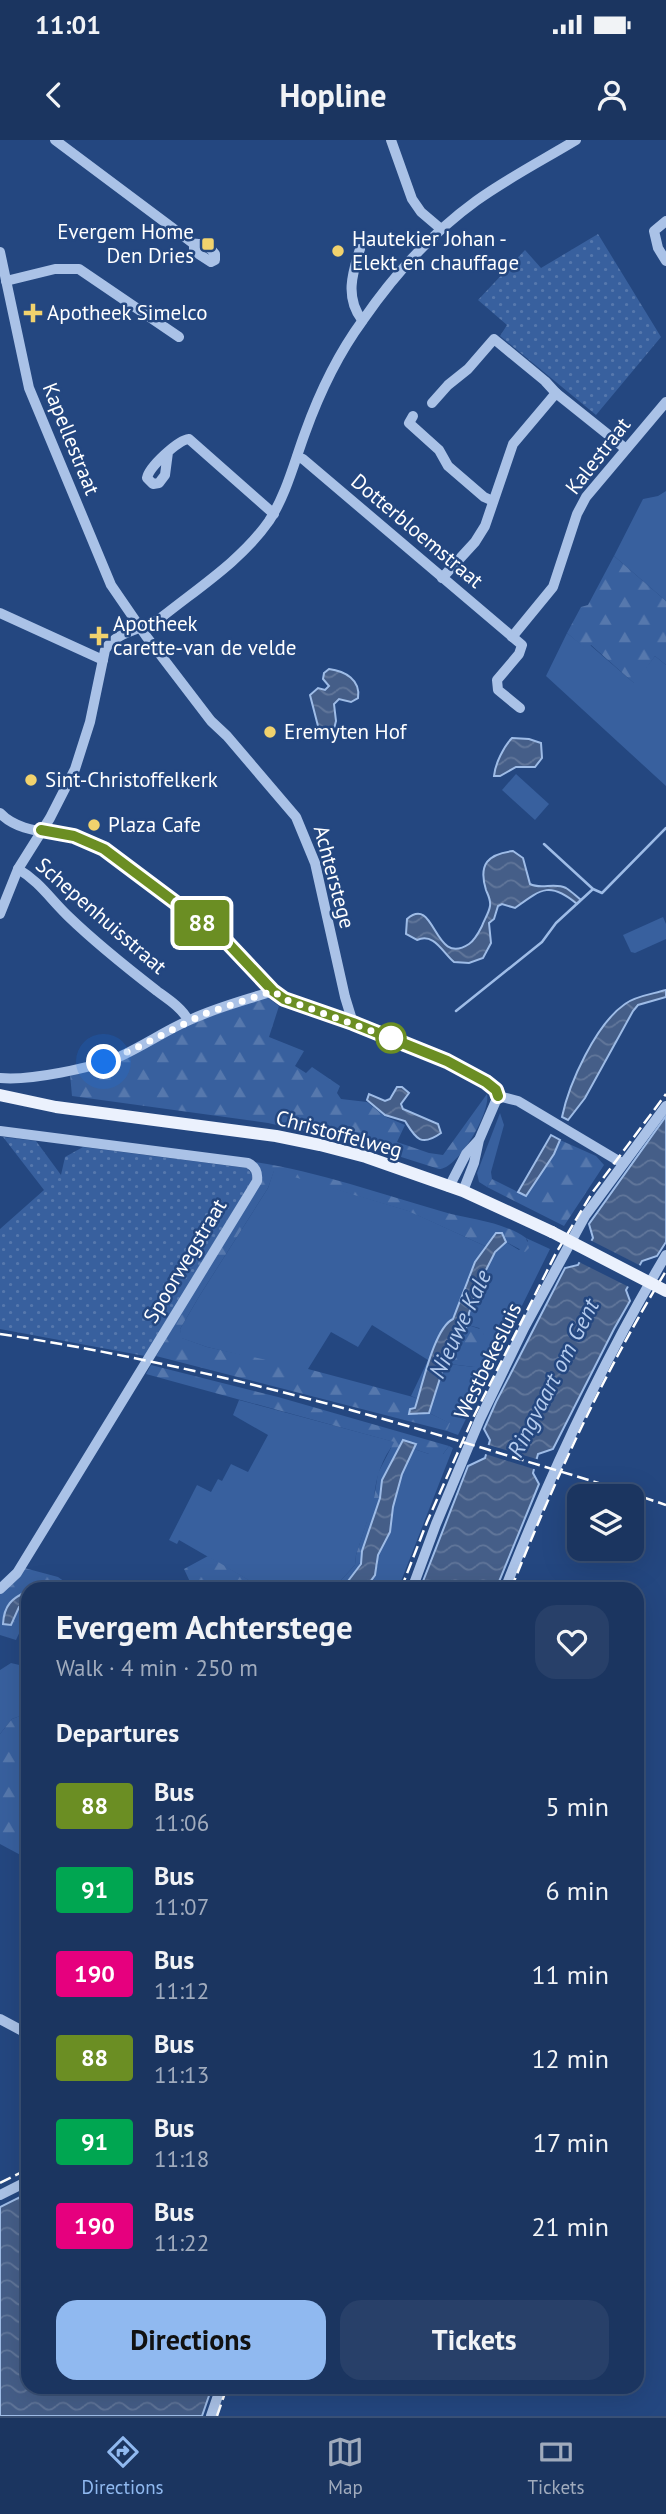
<!DOCTYPE html>
<html lang="en">
<head>
<meta charset="utf-8">
<style>
	:root { --surface:#1b3560; --page:#284069; --text:#f1f3f6; --muted:#a0abbd; --line:#395075; --accent:#90b9f0 }
	body { margin:0; font-family:"PT Sans",sans-serif; background:var(--page); color:var(--text); height:100vh; display:flex; flex-direction:column; font-size:26px; white-space:nowrap }
	* { box-sizing:border-box; margin:0 }
	p { font-size:23px; color:var(--muted) }
	.icon { flex:none; width:38px; height:38px; fill:none; stroke:currentColor; stroke-width:2; stroke-linecap:round; stroke-linejoin:round }
	.map { position:relative; flex:1; overflow:hidden }
	.drawer { position:absolute; left:21px; top:1442px; width:623px; height:812px; display:flex; flex-direction:column; background:var(--surface); border-radius:21px; box-shadow:0 7px 28px #0002,0 0 0 2px var(--line) }
	.drawer>* { flex:none }
	.badge { padding:0 14px; border-radius:5px; font-size:24px; line-height:46px }
	.controls { position:absolute; left:567px; top:1344px; display:grid; gap:14px }
	.controls a { display:grid; place-items:center; width:77px; height:77px; border-radius:14px; background:var(--surface); box-shadow:0 7px 28px #0002,0 0 0 2px var(--line); font-size:35px }
	.you { position:absolute; width:35px; height:35px; margin:-18px; border:5px solid #fff; border-radius:50%; background:#1a73e8; box-shadow:0 0 0 10px #1a73e833 }
	.map>.badge { position:absolute; translate:-50% -50%; box-shadow:0 0 0 4px #fff }
	h2 { padding:0 35px; font-size:26px; line-height:63px }
	.round { display:grid; place-items:center; flex:none; width:74px; height:74px; border-radius:21px; background:var(--page) }
	.summary { display:flex; align-items:center; justify-content:space-between; height:119px; padding:0 35px }
	h1 { font-size:33px; font-weight:800; line-height:52px }
	.button { display:flex; gap:14px; margin-top:auto; padding:14px 35px }
	.button a { flex:1; height:80px; border-radius:21px; background:var(--accent); color:#111; font-size:28px; font-weight:800; line-height:80px; text-align:center }
	.button a+a { background:var(--page); color:var(--text) }
	ul { padding:0; list-style:none }
	li { display:flex; align-items:center; gap:21px; height:84px; padding:0 35px }
	li div { flex:1 }
	li b { display:block; font-size:26px }
	li em { font-style:normal }
	li .badge { min-width:77px; font-weight:700; text-align:center }
	.status { display:flex; justify-content:space-between; align-items:center; height:49px; padding:0 35px; background:var(--surface); direction:ltr }
	.status svg { height:19px; fill:currentColor }
	header { display:flex; justify-content:space-between; align-items:center; height:91px; padding:0 35px; background:var(--surface); font-size:32px; font-weight:800 }
	.tabs { display:flex; justify-content:space-around; align-items:center; height:98px; border-top:2px solid var(--line); background:var(--surface); font-size:19px; color:var(--muted) }
	.tabs a { display:grid; justify-items:center; gap:4px }
	.tabs .on { color:var(--accent) }
	.map>svg:first-child { display:block }
	.green { fill:#38609e }
	.forest { fill:url(#forest-firs) }
	.park { fill:url(#park-dots) }
	.water { fill:url(#water-waves); stroke:#9ebce7; stroke-width:2 }
	.pier { fill:#244780 }
	.lines { fill:none; stroke-linecap:round; stroke-linejoin:round }
	.stream { stroke:#9ebce7; stroke-width:2.5 }
	.minor { stroke:#aac2e7; stroke-width:10 }
	.major { stroke:#ebf1fd; stroke-width:12 }
	.rail { stroke:#fff; stroke-width:2.5; stroke-dasharray:12 5; stroke-linecap:butt }
	.major-bridge { stroke:#ebf1fd; stroke-width:12 }
	.line-casing { stroke:#fff; stroke-width:16 }
	.line { stroke:#6b8e23; stroke-width:10 }
	.walk { stroke:#fff; stroke-width:7; stroke-dasharray:0 12.6 }
	.poi-dot { fill:#f1d26d; stroke:#244780; stroke-width:2.5 }
	.stop-dot { fill:#fff; stroke:#6b8e23; stroke-width:3.5 }
	.labels { text-anchor:middle; stroke-width:5; stroke-linejoin:round; paint-order:stroke }
	.poi-label { font-size:21px; fill:#fff; stroke:#244780; text-anchor:start }
	.street-label { font-size:21px; fill:#fff; stroke:#244780 }
	.water-label { font-size:23px; font-style:italic; fill:#b5ccee; stroke:#244780 }
</style>
</head>
<body>
<div class="status"><b>11:01</b><svg viewBox="0 0 49 12"><path d="M0 12V9h3v3zM5 12V6h3v6zM10 12V3h3v9zM15 12V0h3v12zM26 1h20v11H26zM47 4h2v5h-2z"/></svg></div>
<header><svg class="icon" aria-label="back" viewBox="0 0 24 24"><path d="M15 5l-7 7 7 7"/></svg>Hopline<svg class="icon" aria-label="person" viewBox="0 0 24 24"><circle cx="12" cy="8" r="4"/><path d="M4 21q1-7 8-7t8 7"/></svg></header>
<div class="map">
<svg width="666" height="2276" viewBox="0 0 666 2276">
	<defs>
		<pattern id="forest-firs" width="22" height="20" patternUnits="userSpaceOnUse" patternTransform="scale(1.75)"><rect width="22" height="20" fill="#38609e"/><path d="M5 1l3.5 6h-7zM16 11l3.5 6h-7z" fill="#5678ad"/></pattern>
		<pattern id="park-dots" width="8" height="8" patternUnits="userSpaceOnUse" patternTransform="scale(1.75)"><rect width="8" height="8" fill="#38609e"/><path d="M2 2h.1M6 6h.1" fill="none" stroke="#5678ad" stroke-width="1.8" stroke-linecap="round"/></pattern>
		<pattern id="water-waves" width="16" height="10" patternUnits="userSpaceOnUse" patternTransform="scale(1.75)"><rect width="16" height="10" fill="#455e88"/><path d="M0 5q4-4 8 0t8 0" fill="none" stroke="#61769a"/></pattern>
	</defs>
	<rect width="100%" height="100%" fill="#244780"/>
	<g class="green">
		<path d="M666,351V461L614,416L643,359L658,356Z"/>
		<path d="M567,493L587,509L590,505L634,543L655,516L666,525V646L546,536Z"/>
		<path d="M516,634L549,664L535,680L502,650Z"/>
		<path d="M663,777L666,784V799L635,813L631,812L623,795Z"/>
		<path d="M500,973L504,985L491,1032L492,1039L487,1047L479,1042L477,1033Z"/>
		<path d="M274,1030L409,1071L485,1106L475,1122L453,1179L437,1200L418,1259L411,1256L428,1220L372,1185L358,1207L331,1192L308,1229L303,1230L207,1207L181,1198L180,1189L200,1155L268,1048Z"/>
		<path d="M526,1098L550,1109L458,1295L447,1291L449,1283L429,1273L442,1232L449,1224L474,1227L484,1195L479,1188L468,1185C472,1156 484,1121 506,1102L519,1110L528,1101Z"/>
		<path d="M239,1260L395,1302C382,1319 376,1336 374,1358H380L374,1383L367,1382L356,1415L355,1425L333,1449H264L179,1400L177,1404L169,1400L197,1345L211,1352L218,1339L222,1341L231,1324L248,1332L268,1295L233,1275Z"/>
		<path d="M449,1306L453,1308L398,1449H365L378,1425V1415L390,1392L393,1367L402,1334L414,1309L429,1314H443Z"/>
		<path d="M11,1523L28,1527V1573L12,1579L0,1594V1530Z"/>
	</g>
	<g class="forest">
		<path d="M614,416L666,461V525L655,516L635,544L591,505L587,510L567,493L581,467L588,465Z"/>
		<path d="M267,857L279,866L269,897L304,911L295,926L306,933L312,927L340,946L337,953L341,959L367,962L384,976L405,985L397,1002L429,1013L443,1015L487,954C491,972 458,1029 439,1029L357,1003L268,983L72,956L70,934L114,924L200,880Z"/>
		<path d="M560,1000L596,1016L604,1025L564,1086L487,1047L492,1039L526,1056L554,1014Z"/>
		<path d="M255,1022C320,1032 381,1054 444,1072C471,1080 502,1081 526,1098L529,1108L525,1112L506,1102L502,1094L485,1106L408,1071L274,1031L268,1048L200,1155L180,1189L182,1198L207,1207L308,1229L413,1257L418,1259L415,1269L418,1275L429,1273L450,1283L447,1291L156,1216L239,1075L260,1029Z"/>
		<path d="M468,1185L483,1190L485,1200L480,1224L474,1227L450,1224L454,1205Z"/>
		<path d="M151,1225L278,1257L449,1306L443,1314H429L414,1309L415,1304L403,1300L382,1340L380,1358H374L378,1333L394,1302L146,1234Z"/>
		<path d="M367,1381L374,1383L363,1411L361,1424L342,1449H333L355,1425L356,1415Z"/>
		<path d="M208,1416L264,1449H190L191,1444L184,1429Z"/>
		<path d="M17,1426L58,1437L75,1449H28L17,1456L16,1472L27,1462L28,1474L16,1500L0,1495V1442Z"/>
		<path d="M28,1573V1719L0,1704V1594L12,1579Z"/>
	</g>
	<g class="park">
		<path d="M598,94L661,197L596,275L500,196L507,185L478,160L525,110L541,128Z"/>
		<path d="M3,997L36,1001L61,1035L65,1017L83,1007L247,1028L252,1034V1040L145,1216L0,1189V1089L44,1050Z"/>
	</g>
	<g class="water">
		<path d="M329,529C345,531 361,540 358,558L351,562L339,559L334,564L336,581L334,589L324,594L319,590L310,555L318,548L325,550L329,546L323,539L324,533Z"/>
		<path d="M512,598L529,599L541,603L542,618L535,627H516L500,636H494C495,624 504,606 512,598Z"/>
		<path d="M513,711L523,718L530,744C541,750 554,742 566,748C571,751 576,756 581,760L577,764C550,741 541,749 515,768L502,764L498,766L494,779L489,783L491,803L483,818L469,823L454,822C443,813 434,792 417,800L406,794L407,779C436,754 433,828 469,804C475,800 479,792 482,786C484,780 489,773 490,766C491,760 488,755 486,750C478,724 488,714 513,711Z"/>
		<path d="M666,850V857L638,865L633,871L585,958L568,980L562,977C569,943 596,884 625,864C635,856 653,854 666,850Z"/>
		<path d="M397,947H402L409,953L401,964L403,969L438,984L441,993C420,1008 415,997 405,981L385,975L367,960L369,954L385,961L390,959Z"/>
		<path d="M666,976V1102L657,1116L642,1121L626,1150L630,1161L614,1189L553,1309L538,1314L533,1333L539,1344L496,1449H420L468,1326L485,1318L490,1300L484,1289L496,1262L565,1128L578,1125L593,1098L589,1084Z"/>
		<path d="M551,995L560,1000L554,1014L526,1056L518,1052Z"/>
		<path d="M496,1093H502L506,1102L495,1112L482,1138L469,1173L468,1185L460,1194L454,1205L449,1224L442,1232L429,1273L409,1274L410,1269L415,1268C422,1247 434,1188 453,1179L475,1122Z"/>
		<path d="M403,1300L416,1304L402,1334L393,1367L390,1392L378,1415L375,1435L365,1449H342L361,1424L362,1411L380,1358L382,1340Z"/>
		<path d="M28,1451V1462L19,1467L11,1485L3,1484C4,1465 12,1458 28,1451Z"/>
		<path d="M28,2053V2247H212L202,2276H0V2067Z"/>
	</g>
	<g class="pier">
		<path d="M588,1099L643,1127L631,1148L577,1121Z"/>
		<path d="M485,1304L540,1320L537,1330L482,1313Z"/>
	</g>
	<g class="lines">
		<g class="stream">
			<path d="M544,704L593,749L602,753L666,688"/>
			<path d="M456,871L542,802L556,783L593,749"/>
		</g>
		<g class="minor">
			<path d="M55,0L194,104C203,103 209,106 215,114V120L211,122L194,111V104"/>
			<path d="M391,0L412,59L421,72L441,89"/>
			<path d="M666,81L654,91L658,108L666,121"/>
			<path d="M360,109C352,134 345,158 362,180"/>
			<path d="M0,112L29,248L111,445L146,496L211,581L227,596L296,677L315,723L345,857L353,883"/>
			<path d="M6,141L55,129H79L179,197"/>
			<path d="M432,263L448,245L468,229L494,199L545,241L556,253"/>
			<path d="M413,276L409,283L439,310L448,326L484,357L493,361"/>
			<path d="M168,312L165,335L159,343L153,344L147,338C149,327 178,300 189,299L274,374"/>
			<path d="M297,317L303,319L522,505L519,514L497,540L498,550L520,568"/>
			<path d="M442,438L475,402L485,386L513,304L556,253L626,309"/>
			<path d="M0,473L103,520"/>
			<path d="M512,497L553,447L577,374L586,357L666,262"/>
			<path d="M0,673C23,698 68,689 99,706C123,719 146,739 168,756C187,771 209,785 227,802C243,817 268,852 288,860C325,876 486,924 498,956"/>
			<path d="M18,729C39,741 52,761 69,777C97,804 126,827 157,851C168,859 182,868 188,880"/>
			<path d="M0,774L18,729L50,678L75,629L90,582L105,510C117,490 145,490 162,477C198,448 242,420 269,381C286,355 294,323 305,293C319,254 338,214 363,180C394,135 432,93 476,61C508,38 543,20 576,0"/>
			<path d="M0,938C29,941 93,928 121,916C145,905 168,889 192,879C218,867 246,860 273,851"/>
			<path d="M498,956L518,961L622,1023"/>
			<path d="M0,991L248,1023C256,1027 258,1033 257,1041L17,1433L0,1449"/>
			<path d="M449,1047L466,1014L478,1001"/>
			<path d="M463,1051L474,1023L479,1000L498,956"/>
			<path d="M412,1449L436,1384L480,1279L524,1188L585,1076L666,966"/>
			<path d="M505,1449C550,1334 603,1221 666,1115"/>
			<path d="M0,1879L28,1894"/>
			<path d="M0,2055L28,2041"/>
			<path d="M211,2276L221,2247"/>
		</g>
		<path class="major" d="M0,955L56,967L276,996L320,1005L366,1017L463,1051L552,1092"/>
		<g class="rail">
			<path d="M0,1194C170,1220 335,1263 499,1313C555,1330 611,1346 666,1365"/>
			<path d="M401,1449L427,1382L473,1278L556,1113L592,1053L666,954"/>
			<path d="M511,1449C555,1339 604,1232 666,1131"/>
			<path d="M0,2043L28,2029"/>
			<path d="M217,2276L227,2247"/>
		</g>
		<path class="major-bridge" d="M552,1092L666,1151"/>
	</g>
	<g class="lines">
		<g class="line-casing">
			<path id="line" d="M41,690L74,696L104,709L224,799L273,851L284,859L353,883L447,921L486,942L496,950L498,956"/>
		</g>
		<use href="#line" class="line"/>
		<path class="walk" d="M104,922L136,908L204,874L273,851L284,859L391,898"/>
	</g>
	<g class="poi-dot">
		<rect x="201" y="97" width="14" height="14" rx="3.5"/>
		<circle cx="338" cy="111" r="7"/>
		<path d="M29.5 162.5h7v7h7v7h-7v7h-7v-7h-7v-7h7z"/>
		<path d="M95.5 485.5h7v7h7v7h-7v7h-7v-7h-7v-7h7z"/>
		<circle cx="270" cy="592" r="7"/>
		<circle cx="31" cy="640" r="7"/>
		<circle cx="94" cy="685" r="7"/>
	</g>
	<circle class="stop-dot" cx="391" cy="898" r="14"/>
	<g class="labels">
		<g class="poi-label">
			<text x="194" y="99" text-anchor="end">Evergem Home<tspan x="194" dy="24">Den Dries</tspan></text>
			<text x="352" y="106">Hautekier Johan -<tspan x="352" dy="24">Elekt en chauffage</tspan></text>
			<text x="47" y="180">Apotheek Simelco</text>
			<text x="113" y="491">Apotheek<tspan x="113" dy="24">carette-van de velde</tspan></text>
			<text x="284" y="599">Eremyten Hof</text>
			<text x="45" y="647">Sint-Christoffelkerk</text>
			<text x="108" y="692">Plaza Cafe</text>
		</g>
		<g class="street-label">
			<text transform="translate(71 299) rotate(68)" y="7">Kapellestraat</text>
			<text transform="translate(598 316) rotate(-52)" y="7">Kalestraat</text>
			<text transform="translate(417 391) rotate(40)" y="7">Dotterbloemstraat</text>
			<text transform="translate(334 737) rotate(75)" y="7">Achterstege</text>
			<text transform="translate(101 776) rotate(41)" y="7">Schepenhuisstraat</text>
			<text transform="translate(339 994) rotate(15)" y="7">Christoffelweg</text>
			<text transform="translate(185 1121) rotate(-59)" y="7">Spoorwegstraat</text>
			<text transform="translate(488 1221) rotate(-64)" y="7">Westbekesluis</text>
		</g>
		<g class="water-label">
			<text transform="translate(460 1184) rotate(-65)" y="8">Nieuwe Kale</text>
			<text transform="translate(553 1238) rotate(-63)" y="8">Ringvaart om Gent</text>
		</g>
	</g>
</svg>
<div class="controls">
<a><svg class="icon" aria-label="layers" viewBox="0 0 24 24"><path d="M12 4l9 5-9 5-9-5zM3 14l9 5 9-5"/></svg></a>
</div>
<div class="you" style="left:104px;top:922px"></div>
<b class="badge" style="left:202px;top:783px;background:#6b8e23;color:#fff">88</b>
<section class="drawer">
<div class="summary"><div><h1>Evergem Achterstege</h1><p>Walk · 4 min · 250 m</p></div><a class="round"><svg class="icon" aria-label="heart" viewBox="0 0 24 24"><path d="M12 20l-8-8c-3-5 5-10 8-4 3-6 11-1 8 4z"/></svg></a></div>
<h2>Departures</h2>
<ul>
<li><span class="badge" style="background:#6b8e23;color:#fff">88</span><div><b>Bus</b><p>11:06</p></div><em>5 min</em></li>
<li><span class="badge" style="background:#00a651;color:#fff">91</span><div><b>Bus</b><p>11:07</p></div><em>6 min</em></li>
<li><span class="badge" style="background:#e6007e;color:#fff">190</span><div><b>Bus</b><p>11:12</p></div><em>11 min</em></li>
<li><span class="badge" style="background:#6b8e23;color:#fff">88</span><div><b>Bus</b><p>11:13</p></div><em>12 min</em></li>
<li><span class="badge" style="background:#00a651;color:#fff">91</span><div><b>Bus</b><p>11:18</p></div><em>17 min</em></li>
<li><span class="badge" style="background:#e6007e;color:#fff">190</span><div><b>Bus</b><p>11:22</p></div><em>21 min</em></li>
</ul>
<div class="button"><a>Directions</a><a>Tickets</a></div>
</section>
</div>
<nav class="tabs">
<a class="on"><svg class="icon" aria-label="directions" viewBox="0 0 24 24"><path d="M12 3l9 9-9 9-9-9zM9 14v-3h6M13 9l2 2-2 2"/></svg>Directions</a>
<a><svg class="icon" aria-label="map" viewBox="0 0 24 24"><path d="M3 6l6-2 6 2 6-2v14l-6 2-6-2-6 2zM9 4v14M15 6v14"/></svg>Map</a>
<a><svg class="icon" aria-label="tickets" viewBox="0 0 24 24"><path d="M3 7h18v10H3zM15 7v10"/></svg>Tickets</a>
</nav>
</body>
</html>
